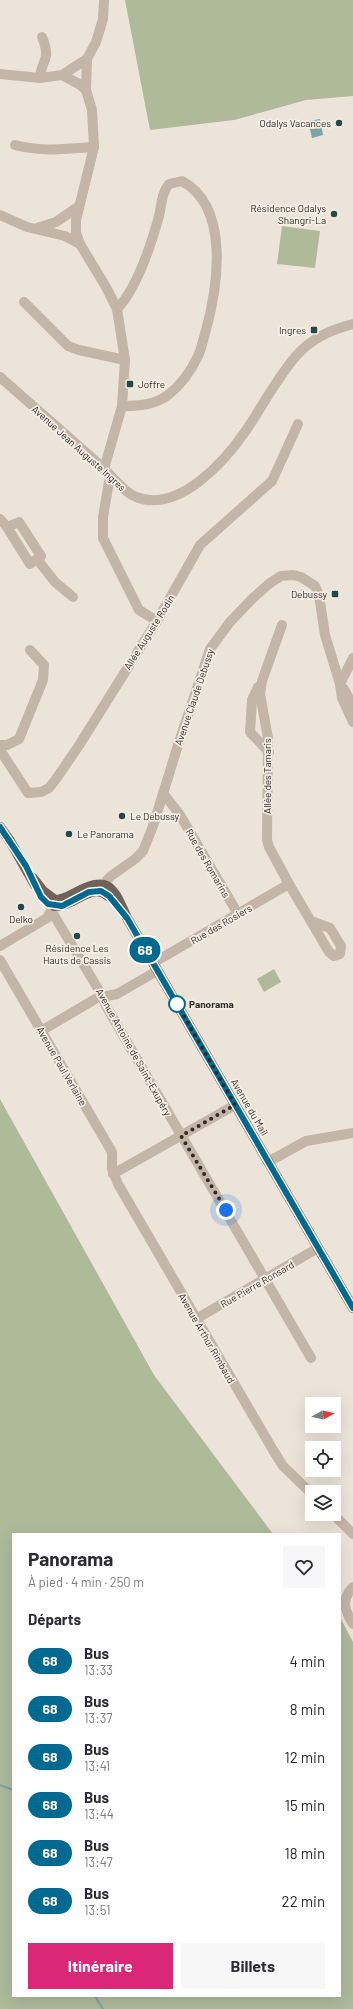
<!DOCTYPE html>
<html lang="fr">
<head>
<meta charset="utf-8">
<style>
	:root { --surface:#fff; --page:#f7f7f7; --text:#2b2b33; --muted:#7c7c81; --accent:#db2777 }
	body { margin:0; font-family:Barlow,sans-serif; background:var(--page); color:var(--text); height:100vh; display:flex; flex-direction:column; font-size:15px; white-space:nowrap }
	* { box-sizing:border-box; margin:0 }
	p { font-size:13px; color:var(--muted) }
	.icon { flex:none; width:22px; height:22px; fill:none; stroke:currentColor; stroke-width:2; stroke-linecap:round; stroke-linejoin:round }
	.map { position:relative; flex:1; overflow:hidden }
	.panel { position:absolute; left:12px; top:1533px; width:329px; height:464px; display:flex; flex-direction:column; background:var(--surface); border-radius:0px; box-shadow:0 4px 16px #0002 }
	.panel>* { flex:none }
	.badge { padding:0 8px; border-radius:13px; font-size:14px; line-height:26px }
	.needle { width:26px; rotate:82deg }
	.fabs { position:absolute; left:305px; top:1397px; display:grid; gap:8px }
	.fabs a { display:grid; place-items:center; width:36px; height:36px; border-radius:0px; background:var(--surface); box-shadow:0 4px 16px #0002; font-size:20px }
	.you { position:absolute; width:20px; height:20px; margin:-10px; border:3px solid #fff; border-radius:50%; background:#1a73e8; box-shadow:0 0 0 6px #1a73e833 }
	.map>.badge { position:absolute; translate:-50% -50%; box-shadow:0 0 0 2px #fff }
	h2 { padding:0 16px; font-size:15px; line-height:36px }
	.round { display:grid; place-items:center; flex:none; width:42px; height:42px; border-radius:0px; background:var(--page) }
	.head { display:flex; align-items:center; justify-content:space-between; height:68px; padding:0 16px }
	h1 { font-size:19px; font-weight:700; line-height:30px }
	.primary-button { display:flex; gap:8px; margin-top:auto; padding:8px 16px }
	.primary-button a { flex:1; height:46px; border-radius:0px; background:var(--accent); color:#fff; font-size:16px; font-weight:700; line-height:46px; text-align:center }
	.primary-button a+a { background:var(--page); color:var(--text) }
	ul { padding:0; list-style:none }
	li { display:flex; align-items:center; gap:12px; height:48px; padding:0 16px }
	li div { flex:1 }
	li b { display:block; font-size:15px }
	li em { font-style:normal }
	li .badge { min-width:44px; font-weight:700; text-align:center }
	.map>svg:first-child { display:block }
	.green { fill:#afba9b }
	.water { fill:#7ca3a6 }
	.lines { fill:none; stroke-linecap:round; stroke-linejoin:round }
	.stream { stroke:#7ca3a6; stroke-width:2 }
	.minor { stroke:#c3b5a7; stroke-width:10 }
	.major { stroke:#716259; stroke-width:10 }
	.line-casing { stroke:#fff; stroke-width:9 }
	.line { stroke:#006990; stroke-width:6 }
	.walk { stroke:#312a26; stroke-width:4; stroke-dasharray:0 7.2 }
	.poi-dot { fill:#22484c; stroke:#f6eee4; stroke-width:1.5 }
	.stop-dot { fill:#fff; stroke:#006990; stroke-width:2 }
	.labels { text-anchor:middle; stroke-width:3.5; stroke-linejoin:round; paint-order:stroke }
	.poi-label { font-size:10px; fill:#312a26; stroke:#f6eee4; text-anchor:end }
	.street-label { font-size:10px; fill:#312a26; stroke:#f6eee4 }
	.stop-label { font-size:10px; font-weight:bold; fill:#312a26; stroke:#f6eee4; text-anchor:start }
</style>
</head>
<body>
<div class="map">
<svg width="353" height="2009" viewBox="0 0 353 2009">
	<rect width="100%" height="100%" fill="#ede4d9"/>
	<g class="green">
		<path d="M125,0H353V96L306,100L234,120L150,130Z"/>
		<path d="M282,226L320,231L315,268L277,264Z"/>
		<path d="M274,969L281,982L264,992L257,979Z"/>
		<path d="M0,1099L154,1375L273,1534H13V1996H340V1617L353,1642V2009H0Z"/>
	</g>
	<path class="water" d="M320,119L323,135L312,138L308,121Z"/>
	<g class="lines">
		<g class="stream">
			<path d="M0,1785L13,1790"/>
			<path d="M95,1996L103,2009"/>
		</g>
		<g class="minor">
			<path d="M0,74L40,78L62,75L87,59"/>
			<path d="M62,75L79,84L86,90"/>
			<path d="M40,78C41,59 52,61 42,37"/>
			<path d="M15,145C41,152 67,149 94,147"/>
			<path d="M0,215L27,227L65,236L80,244"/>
			<path d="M37,228L56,222L78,207"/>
			<path d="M24,302L68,346L79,350L125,360"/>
			<path d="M117,309C137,288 151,245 159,216C162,204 161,194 169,184L182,181C230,207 218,286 206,330C203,339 202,348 198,356C191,371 181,385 168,395C155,405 138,406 122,406"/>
			<path d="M0,377C34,407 69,437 102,467C113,477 122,491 136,497C179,514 226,460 247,429C263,405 277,378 296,356C312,338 330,330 353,324"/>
			<path d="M104,469L122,406L125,360L117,309L106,287L80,244L76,233V220L94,147L92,110L86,90L87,59L96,42L103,19L104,0"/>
			<path d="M110,476L103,517V538L139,610L157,621"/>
			<path d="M0,519L7,527L30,564L37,559L55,582L73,597"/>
			<path d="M7,527L19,522L41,556L37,559"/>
			<path d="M282,625L262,681L260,694L268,738L267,840L269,847L289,884L329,952L334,956L340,954L341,946L330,928L311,921"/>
			<path d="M340,684L353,658"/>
			<path d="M258,687L252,700L250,732L269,752"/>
			<path d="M344,689L353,706"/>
			<path d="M0,745H7L19,739L43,680L44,665L30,650"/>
			<path d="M0,750L28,793L41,792L49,788L56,779L78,747L157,621L200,545L272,481L298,424"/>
			<path d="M163,793L180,815L238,914"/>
			<path d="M104,892L107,880L111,876L135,859L143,851L153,826L178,745L210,649L230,622L253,598L270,583L281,576L293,575L301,577L315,586L319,595L325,635L340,684L342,698L353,722"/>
			<path d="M52,912L103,997L106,1006L311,1358"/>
			<path d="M0,946L47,918L53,907"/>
			<path d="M0,960L112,1152V1169L118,1184L273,1450L283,1466L312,1494"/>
			<path d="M153,963L289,884"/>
			<path d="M41,1031L97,998L117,994L157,971"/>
			<path d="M268,1162L306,1141L353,1133"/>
			<path d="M113,1174L235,1105"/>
			<path d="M196,1319L318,1248"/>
			<path d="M333,1514L353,1534"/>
			<path d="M353,1587C341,1600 344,1609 353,1624"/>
		</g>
		<g class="major">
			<path d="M0,827L10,841L35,885"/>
			<path d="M33,878L43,891L55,900C62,900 67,897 73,894C109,875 112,885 127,918L353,1308"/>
			<path d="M54,906C74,907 92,881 108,896"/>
		</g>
	</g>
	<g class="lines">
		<g class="line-casing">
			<path id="line" d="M0,827L26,866L41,897L48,904L62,906L89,892L101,891L109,896L127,918L353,1308"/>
		</g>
		<use href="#line" class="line"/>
		<path class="walk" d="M177,1004L235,1105L181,1136L226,1210"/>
	</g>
	<g class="poi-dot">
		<circle cx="339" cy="123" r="4"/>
		<circle cx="334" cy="214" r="4"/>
		<rect x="310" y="326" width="8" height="8" rx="2"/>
		<rect x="126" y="380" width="8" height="8" rx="2"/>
		<rect x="331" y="590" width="8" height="8" rx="2"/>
		<circle cx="122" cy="816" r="4"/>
		<circle cx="69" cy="834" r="4"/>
		<circle cx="21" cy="907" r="4"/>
		<circle cx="77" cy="936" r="4"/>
	</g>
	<circle class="stop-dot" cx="177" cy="1004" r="8"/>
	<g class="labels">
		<g class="poi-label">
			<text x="331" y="127">Odalys Vacances</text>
			<text x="326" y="212">Résidence Odalys<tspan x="326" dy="12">Shangri-La</tspan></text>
			<text x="306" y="334">Ingres</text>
			<text x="138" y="388" text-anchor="start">Joffre</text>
			<text x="327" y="598">Debussy</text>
			<text x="130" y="820" text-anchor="start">Le Debussy</text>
			<text x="77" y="838" text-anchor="start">Le Panorama</text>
			<text x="21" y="923" text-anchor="middle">Delko</text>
			<text x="77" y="952" text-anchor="middle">Résidence Les<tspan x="77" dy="12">Hauts de Cassis</tspan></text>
		</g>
		<g class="street-label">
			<text transform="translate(79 448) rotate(42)" y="4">Avenue Jean Auguste Ingres</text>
			<text transform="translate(149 632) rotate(-58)" y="4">Allée Auguste Rodin</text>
			<text transform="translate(194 697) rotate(-71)" y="4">Avenue Claude Debussy</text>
			<text transform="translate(267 776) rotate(-90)" y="4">Allée des Tamaris</text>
			<text transform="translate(208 863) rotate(60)" y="4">Rue des Romarins</text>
			<text transform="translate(221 924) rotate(-30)" y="4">Rue des Rosiers</text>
			<text transform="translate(134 1052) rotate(61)" y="4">Avenue Antoine de Saint-Exupéry</text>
			<text transform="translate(62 1066) rotate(60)" y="4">Avenue Paul Verlaine</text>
			<text transform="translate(250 1107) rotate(60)" y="4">Avenue du Mail</text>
			<text transform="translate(257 1284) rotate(-30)" y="4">Rue Pierre Ronsard</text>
			<text transform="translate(207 1338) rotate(60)" y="4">Avenue Arthur Rimbaud</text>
		</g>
		<g class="stop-label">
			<text x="189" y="1008">Panorama</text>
		</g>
	</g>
</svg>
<div class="fabs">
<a><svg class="needle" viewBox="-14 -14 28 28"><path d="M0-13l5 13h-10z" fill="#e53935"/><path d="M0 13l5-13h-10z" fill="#7c7c81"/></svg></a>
<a><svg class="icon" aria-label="locate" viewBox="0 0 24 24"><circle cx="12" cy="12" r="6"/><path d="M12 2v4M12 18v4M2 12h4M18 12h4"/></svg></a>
<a><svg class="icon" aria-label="layers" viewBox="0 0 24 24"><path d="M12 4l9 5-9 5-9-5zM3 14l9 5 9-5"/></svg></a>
</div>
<div class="you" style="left:226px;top:1210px"></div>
<b class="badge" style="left:145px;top:950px;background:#006990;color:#fff">68</b>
<section class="panel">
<div class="head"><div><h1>Panorama</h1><p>À pied · 4 min · 250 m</p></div><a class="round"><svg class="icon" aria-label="heart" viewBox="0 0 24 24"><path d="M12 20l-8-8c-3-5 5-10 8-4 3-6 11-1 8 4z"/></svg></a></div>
<h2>Départs</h2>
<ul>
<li><span class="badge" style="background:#006990;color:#fff">68</span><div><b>Bus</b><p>13:33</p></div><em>4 min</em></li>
<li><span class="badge" style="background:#006990;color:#fff">68</span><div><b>Bus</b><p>13:37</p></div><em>8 min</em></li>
<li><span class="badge" style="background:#006990;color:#fff">68</span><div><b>Bus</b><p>13:41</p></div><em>12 min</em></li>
<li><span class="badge" style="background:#006990;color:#fff">68</span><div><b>Bus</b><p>13:44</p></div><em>15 min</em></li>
<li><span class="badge" style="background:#006990;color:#fff">68</span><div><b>Bus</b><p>13:47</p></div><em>18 min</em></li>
<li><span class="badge" style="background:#006990;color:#fff">68</span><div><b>Bus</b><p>13:51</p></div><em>22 min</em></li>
</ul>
<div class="primary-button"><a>Itinéraire</a><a>Billets</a></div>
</section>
</div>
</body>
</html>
